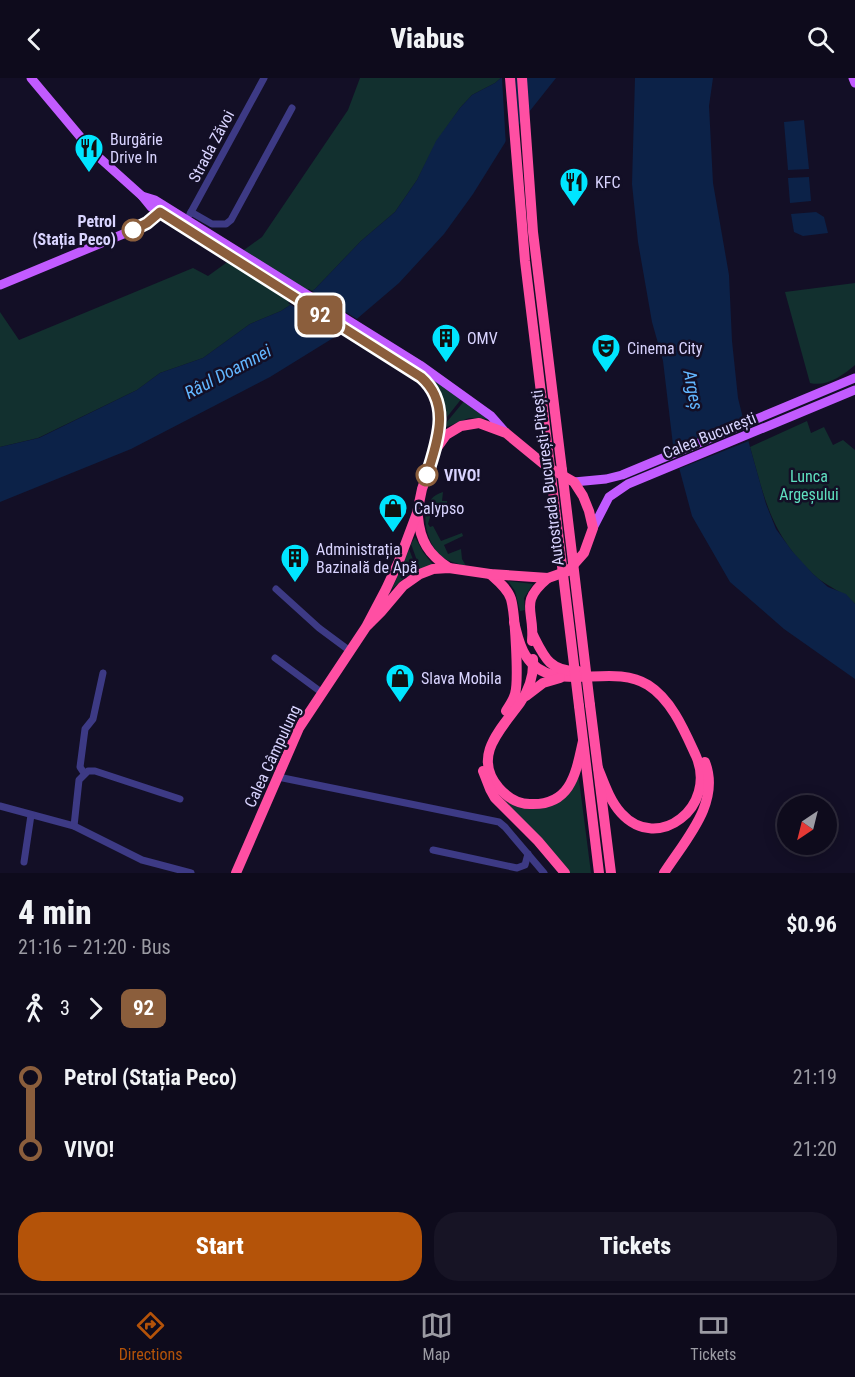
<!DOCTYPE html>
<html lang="en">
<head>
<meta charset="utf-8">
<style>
	:root { --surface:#0e0b1c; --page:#171425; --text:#f1f3f6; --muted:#9b9ba3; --line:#2e2b3b; --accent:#b45309 }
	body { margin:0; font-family:"Roboto Condensed",sans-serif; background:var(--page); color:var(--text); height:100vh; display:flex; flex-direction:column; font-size:22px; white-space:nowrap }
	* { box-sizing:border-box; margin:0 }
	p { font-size:20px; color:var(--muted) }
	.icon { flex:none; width:33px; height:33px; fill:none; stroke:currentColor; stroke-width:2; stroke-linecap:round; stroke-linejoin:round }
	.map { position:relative; height:795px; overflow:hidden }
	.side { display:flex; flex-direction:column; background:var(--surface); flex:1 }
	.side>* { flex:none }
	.badge { padding:0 12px; border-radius:9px; font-size:21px; line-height:39px }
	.needle { width:39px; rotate:215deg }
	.controls { position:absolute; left:777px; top:717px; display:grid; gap:12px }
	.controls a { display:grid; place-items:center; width:60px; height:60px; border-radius:50%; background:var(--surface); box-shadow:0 3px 15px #0003,0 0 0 2px var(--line); font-size:30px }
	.map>.badge { position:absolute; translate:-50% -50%; box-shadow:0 0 0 3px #fff }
	.legs { display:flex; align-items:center; gap:9px; height:66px; padding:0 18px; font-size:20px }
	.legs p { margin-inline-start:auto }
	.headline { display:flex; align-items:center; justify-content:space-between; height:102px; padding:0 18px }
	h1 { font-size:33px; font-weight:800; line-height:45px }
	.cta { display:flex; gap:12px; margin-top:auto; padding:12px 18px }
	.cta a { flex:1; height:69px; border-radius:24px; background:var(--accent); color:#fff; font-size:24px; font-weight:800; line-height:69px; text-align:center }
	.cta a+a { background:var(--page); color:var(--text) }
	ul { padding:0 18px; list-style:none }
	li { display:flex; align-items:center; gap:21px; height:72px; font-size:22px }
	li i { display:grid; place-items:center; width:9px; height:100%; margin:0 8px; background:currentColor }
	li i::after { content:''; width:15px; height:15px; margin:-8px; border:4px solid; border-radius:50%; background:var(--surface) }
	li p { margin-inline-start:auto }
	li:first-child i { background:linear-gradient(#0000 50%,currentColor 0) }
	li:last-child i { background:linear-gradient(currentColor 50%,#0000 0) }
	header { display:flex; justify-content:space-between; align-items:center; height:78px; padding:0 18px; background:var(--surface); font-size:27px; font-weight:800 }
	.menu { display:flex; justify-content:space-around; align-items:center; height:84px; border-top:2px solid var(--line); background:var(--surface); font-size:16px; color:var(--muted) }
	.menu a { display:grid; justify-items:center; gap:3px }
	.menu .active { color:var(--accent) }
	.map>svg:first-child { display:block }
	.green { fill:#12302f }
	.water { fill:#0c2248 }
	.pier { fill:#130f26 }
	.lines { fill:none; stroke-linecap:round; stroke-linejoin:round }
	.minor { stroke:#3d3a85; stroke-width:7 }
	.major { stroke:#c25bff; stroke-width:9 }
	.highway { stroke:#ff4fa3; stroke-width:10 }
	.highway-bridge { stroke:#ff4fa3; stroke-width:10 }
	.line-1-casing { stroke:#fff; stroke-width:14 }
	.line-1 { stroke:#8b5e3c; stroke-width:9 }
	.stop-1-dot { fill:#fff; stroke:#8b5e3c; stroke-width:3 }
	.labels { text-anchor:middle; stroke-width:5; stroke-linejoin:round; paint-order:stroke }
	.poi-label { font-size:16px; fill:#d9d4ff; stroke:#130f26; text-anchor:start }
	.street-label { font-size:16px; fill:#d9d4ff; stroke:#130f26 }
	.stop-label { font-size:16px; font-weight:bold; fill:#d9d4ff; stroke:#130f26; text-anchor:end }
	.park-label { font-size:16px; fill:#5fe0c0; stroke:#130f26 }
	.water-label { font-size:18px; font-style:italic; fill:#62b6ff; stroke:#130f26 }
</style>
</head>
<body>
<header><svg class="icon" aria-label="back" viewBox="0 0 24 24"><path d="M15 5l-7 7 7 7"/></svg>Viabus<svg class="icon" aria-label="search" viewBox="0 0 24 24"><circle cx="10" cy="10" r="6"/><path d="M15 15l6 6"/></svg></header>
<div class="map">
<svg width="855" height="795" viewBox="0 0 855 795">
	<rect width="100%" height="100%" fill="#130f26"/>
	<g class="green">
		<path d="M360,0H501L495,5L472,17L460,30L437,63L417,102L395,134L361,163L315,211L281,233L250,246L203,280L160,295L137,312L38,360L0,369V234L19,262L193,190L208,198L262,159L348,32Z"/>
		<path d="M855,205V287C842,298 827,309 810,305L785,214Z"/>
		<path d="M405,283L462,320L447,339C444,306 427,302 405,283Z"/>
		<path d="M465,322L490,341L469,340L446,349V345Z"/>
		<path d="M807,343L811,355L824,349L833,367L843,362L855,372V526C843,513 827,509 814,497C771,457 765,422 750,369Z"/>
		<path d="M443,414L442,423H447V429L432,432L428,446L430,449L433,448L441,463L462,455L463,458L444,467L448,476L461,471L462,481L466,488C457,485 447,484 440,477C424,462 416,421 443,414Z"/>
		<path d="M415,459L423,474L434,488L420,491L411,466Z"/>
		<path d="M409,471L417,492L403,501L392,511Z"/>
		<path d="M508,503L533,506L524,520L525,532L520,533L515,513Z"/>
		<path d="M578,694L591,795H566L495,711L545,728Z"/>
	</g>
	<g class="water">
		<path d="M501,0H556L506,63L473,116L444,156L399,205L338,257L270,299L131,371L0,424V369L39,360L137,312L160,295L203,280L250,246L281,233L315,211L361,163L395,134L417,102L436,63L460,30L472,17L495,5Z"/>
		<path d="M635,0H713L709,28L713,105L729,197L732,263L738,320L750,369L766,426L776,451L792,473L813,496L828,509L846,516L855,526V601L784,551L730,504L692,438L673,367L663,283L652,244L638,164L632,106Z"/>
		<path d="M804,42L809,91L788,92L784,44Z"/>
		<path d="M809,99L811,123L790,125L788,100Z"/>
		<path d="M816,134L824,139L828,155L803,158L794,154L791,136Z"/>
	</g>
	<g class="pier">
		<path d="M502,0H515L518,52L506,69Z"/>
		<path d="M309,211L360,243L341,258L288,225Z"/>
		<path d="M746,340L751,362L676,392L670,371Z"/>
	</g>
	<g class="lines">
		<g class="minor">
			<path d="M191,134L212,146H226L231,142L292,30"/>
			<path d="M190,136L264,0"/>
			<path d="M276,511L319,550L350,573"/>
			<path d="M275,580L321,614"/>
			<path d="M84,695L80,689L85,651L93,641L103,595"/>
			<path d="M278,699L499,744L505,749L544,795"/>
			<path d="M0,728L74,748L142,782L191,795"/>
			<path d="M74,748L79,702L88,693H95L180,721"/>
			<path d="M433,772L517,790L525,787L528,776"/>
			<path d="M24,784L31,737"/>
		</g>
		<g class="major">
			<path d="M31,0L93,74L142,118L151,129L425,303C443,324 440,346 436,371"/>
			<path d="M853,0L855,5"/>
			<path d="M142,118L155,122L420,287L491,338L506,355"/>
			<path d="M0,207L133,152L147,145L163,130"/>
			<path d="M574,404L606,401L622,397L855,300"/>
			<path d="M593,450L609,419L628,406L855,312"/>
		</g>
		<g class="highway">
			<path d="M522,0L533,154L562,392"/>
			<path d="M418,439C420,463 429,477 449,490"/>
			<path d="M490,496C498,503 508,511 511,521C515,535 519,603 515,616C513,623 509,628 506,633"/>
			<path d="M514,544C517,555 519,568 526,578C552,619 611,583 648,607C672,622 685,654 696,678C718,728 658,776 621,735C610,723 604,705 598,690"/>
			<path d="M533,557C544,579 550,594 578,593"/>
			<path d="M532,563C535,532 518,525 548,500"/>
			<path d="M533,581C534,597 529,612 520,625C502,650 471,678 499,710C507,719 518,726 530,726C571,728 576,695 583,663"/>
			<path d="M526,618L543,605L560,600"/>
			<path d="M590,627L611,795"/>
			<path d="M579,628L599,795"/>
			<path d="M483,693L490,711L495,720L538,763L565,795"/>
			<path d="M236,795L299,650L366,549L386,511L399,483L417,435L422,411L436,371L446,357L461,348L479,345L506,355L546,388L574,404L583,418L589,433L593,450L584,475L568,493L548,500L490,496L449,490L433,491L420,496L403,508L381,534L366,549"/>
			<path d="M664,795C685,762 721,725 705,684"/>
		</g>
		<g class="highway-bridge">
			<path d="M510,0L525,183L579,628"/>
			<path d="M562,392L590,627"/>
		</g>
	</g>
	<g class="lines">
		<g class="line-1-casing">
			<path id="line-1" d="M133,152L147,145L160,134L421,299C452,326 437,364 427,397"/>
		</g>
		<use href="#line-1" class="line-1"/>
	</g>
	<defs>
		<g id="restaurant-pin" transform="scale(1.5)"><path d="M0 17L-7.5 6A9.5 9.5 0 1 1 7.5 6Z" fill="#00e5ff" stroke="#130f26"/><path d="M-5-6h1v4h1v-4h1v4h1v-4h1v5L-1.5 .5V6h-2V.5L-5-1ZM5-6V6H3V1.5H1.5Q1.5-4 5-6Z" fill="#111"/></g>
		<g id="building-pin" transform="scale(1.5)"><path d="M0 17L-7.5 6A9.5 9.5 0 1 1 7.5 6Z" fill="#00e5ff" stroke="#130f26"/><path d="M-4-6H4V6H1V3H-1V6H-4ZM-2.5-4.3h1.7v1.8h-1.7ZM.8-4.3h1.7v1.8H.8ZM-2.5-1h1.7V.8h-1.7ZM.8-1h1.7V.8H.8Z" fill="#111"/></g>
		<g id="theatre-pin" transform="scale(1.5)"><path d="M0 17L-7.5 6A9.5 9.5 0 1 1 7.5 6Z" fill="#00e5ff" stroke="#130f26"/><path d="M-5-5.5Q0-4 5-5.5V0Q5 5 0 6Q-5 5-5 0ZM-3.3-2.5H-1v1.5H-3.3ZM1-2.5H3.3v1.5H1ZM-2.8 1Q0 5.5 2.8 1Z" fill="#111"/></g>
		<g id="shop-pin" transform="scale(1.5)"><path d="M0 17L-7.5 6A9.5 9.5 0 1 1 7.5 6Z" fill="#00e5ff" stroke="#130f26"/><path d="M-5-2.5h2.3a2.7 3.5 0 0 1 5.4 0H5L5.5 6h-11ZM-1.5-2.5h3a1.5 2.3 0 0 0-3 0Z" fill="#111"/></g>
	</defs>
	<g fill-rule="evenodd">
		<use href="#restaurant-pin" x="89" y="70"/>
		<use href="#restaurant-pin" x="574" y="104"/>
		<use href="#building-pin" x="446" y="260"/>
		<use href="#theatre-pin" x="606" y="270"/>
		<use href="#shop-pin" x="393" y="430"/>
		<use href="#building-pin" x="295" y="480"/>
		<use href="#shop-pin" x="400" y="600"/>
	</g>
	<g class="stop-1-dot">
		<circle cx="133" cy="152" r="10"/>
		<circle cx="427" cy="397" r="10"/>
	</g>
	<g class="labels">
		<g class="poi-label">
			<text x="110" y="67">Burgărie<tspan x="110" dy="18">Drive In</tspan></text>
			<text x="595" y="110">KFC</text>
			<text x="467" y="266">OMV</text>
			<text x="627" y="276">Cinema City</text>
			<text x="414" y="436">Calypso</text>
			<text x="316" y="477">Administrația<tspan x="316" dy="18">Bazinală de Apă</tspan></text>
			<text x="421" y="606">Slava Mobila</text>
		</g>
		<g class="street-label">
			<text transform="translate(211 68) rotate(-62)" y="6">Strada Zăvoi</text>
			<text transform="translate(709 357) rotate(-22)" y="6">Calea București</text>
			<text transform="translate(547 400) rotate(-97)" y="6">Autostrada București-Pitești</text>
			<text transform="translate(272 678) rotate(-65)" y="6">Calea Câmpulung</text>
		</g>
		<g class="stop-label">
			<text x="116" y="149">Petrol<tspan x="116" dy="18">(Stația Peco)</tspan></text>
			<text x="444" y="403" text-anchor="start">VIVO!</text>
		</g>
		<g class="park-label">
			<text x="809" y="404">Lunca<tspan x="809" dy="18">Argeșului</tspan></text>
		</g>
		<g class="water-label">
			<text transform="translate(228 294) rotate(-28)" y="6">Râul Doamnei</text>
			<text transform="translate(693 312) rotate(79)" y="6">Argeș</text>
		</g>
	</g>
</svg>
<div class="controls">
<a><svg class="needle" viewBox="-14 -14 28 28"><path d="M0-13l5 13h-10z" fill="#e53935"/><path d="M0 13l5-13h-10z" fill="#9b9ba3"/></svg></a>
</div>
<b class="badge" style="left:320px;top:237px;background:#8b5e3c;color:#fff">92</b>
</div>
<section class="side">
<div class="headline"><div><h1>4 min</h1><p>21:16 – 21:20 · Bus</p></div><b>$0.96</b></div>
<div class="legs"><svg class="icon" aria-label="walk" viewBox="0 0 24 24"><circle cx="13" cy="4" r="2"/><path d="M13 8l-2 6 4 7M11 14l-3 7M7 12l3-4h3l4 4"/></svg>3<svg class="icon" aria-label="forward" viewBox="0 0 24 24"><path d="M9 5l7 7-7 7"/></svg><b class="badge" style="background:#8b5e3c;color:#fff">92</b></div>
<ul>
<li><i style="color:#8b5e3c"></i><b>Petrol (Stația Peco)</b><p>21:19</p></li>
<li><i style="color:#8b5e3c"></i><b>VIVO!</b><p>21:20</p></li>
</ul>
<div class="cta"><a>Start</a><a>Tickets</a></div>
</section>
<nav class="menu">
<a class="active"><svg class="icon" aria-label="directions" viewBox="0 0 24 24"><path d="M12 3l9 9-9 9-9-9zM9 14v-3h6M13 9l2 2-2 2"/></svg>Directions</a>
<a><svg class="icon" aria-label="map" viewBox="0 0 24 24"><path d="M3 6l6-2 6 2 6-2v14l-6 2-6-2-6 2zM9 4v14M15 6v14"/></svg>Map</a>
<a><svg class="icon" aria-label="tickets" viewBox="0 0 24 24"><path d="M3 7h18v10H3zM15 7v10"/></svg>Tickets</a>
</nav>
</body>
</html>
